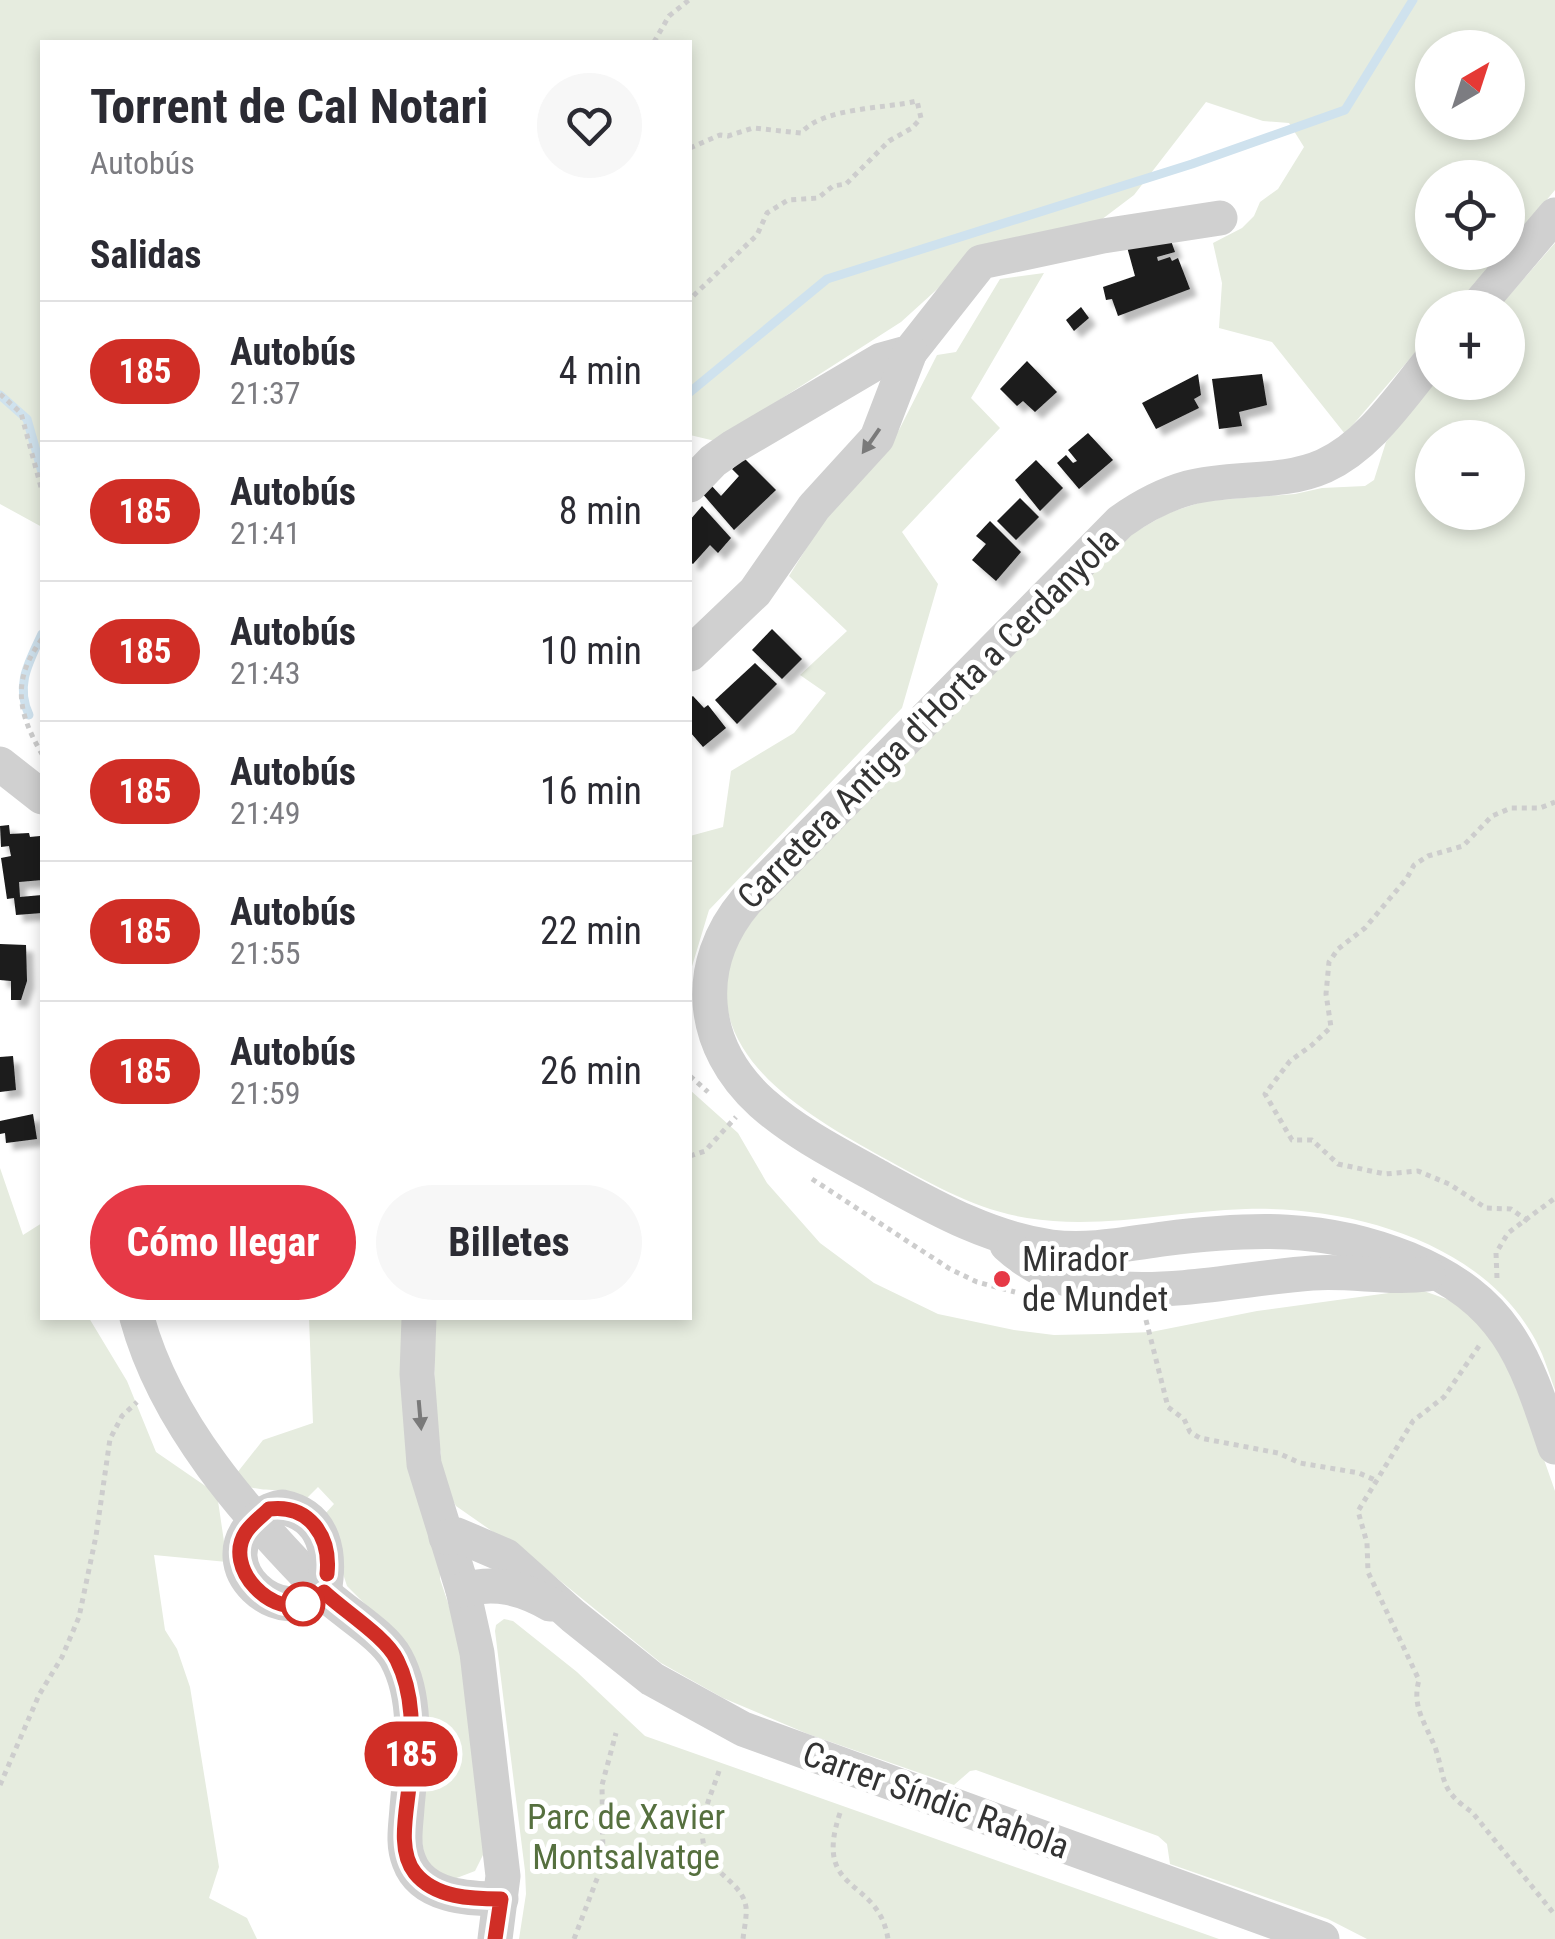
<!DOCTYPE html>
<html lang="es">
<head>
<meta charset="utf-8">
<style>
	:root { --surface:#fff; --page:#f7f7f7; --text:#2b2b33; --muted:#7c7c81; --line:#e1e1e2; --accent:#e63946 }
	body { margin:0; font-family:"Roboto Condensed",sans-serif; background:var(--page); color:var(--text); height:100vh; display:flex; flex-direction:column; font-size:38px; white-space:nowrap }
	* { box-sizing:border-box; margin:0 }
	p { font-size:32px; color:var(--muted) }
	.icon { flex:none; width:55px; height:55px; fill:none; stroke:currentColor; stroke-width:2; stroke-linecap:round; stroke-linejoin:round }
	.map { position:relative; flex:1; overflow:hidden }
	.drawer { position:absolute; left:40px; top:40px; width:652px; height:1280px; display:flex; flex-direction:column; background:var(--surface); border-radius:0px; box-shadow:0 5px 15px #0003 }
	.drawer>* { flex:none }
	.badge { padding:0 20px; border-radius:32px; font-size:35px; line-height:65px }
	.needle { width:65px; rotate:39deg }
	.buttons { position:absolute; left:1415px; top:30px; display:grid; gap:20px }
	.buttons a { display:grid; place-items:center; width:110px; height:110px; border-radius:50%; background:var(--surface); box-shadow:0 5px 15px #0003; font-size:50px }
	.map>.badge { position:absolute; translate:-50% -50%; box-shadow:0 0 0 5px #fff }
	h2 { padding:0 50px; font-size:38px; line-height:90px }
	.round { display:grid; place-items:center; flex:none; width:105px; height:105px; border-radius:52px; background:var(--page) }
	.summary { display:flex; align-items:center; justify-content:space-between; height:170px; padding:0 50px }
	h1 { font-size:48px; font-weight:700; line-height:75px }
	.primary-button { display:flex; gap:20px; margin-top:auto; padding:20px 50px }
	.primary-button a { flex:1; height:115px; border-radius:60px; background:var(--accent); color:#fff; font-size:40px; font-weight:700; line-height:115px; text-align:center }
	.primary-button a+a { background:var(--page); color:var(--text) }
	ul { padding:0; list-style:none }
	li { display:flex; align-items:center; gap:30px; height:140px; padding:0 50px; border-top:2px solid var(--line) }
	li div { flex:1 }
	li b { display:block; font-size:38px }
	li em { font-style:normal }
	li .badge { min-width:110px; font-weight:700; text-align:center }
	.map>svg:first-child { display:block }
	.green { fill:#e6ecdf; fill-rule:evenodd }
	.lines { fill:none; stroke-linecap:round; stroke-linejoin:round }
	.stream { stroke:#cfe2ee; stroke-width:9 }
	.building { fill:#1a1a1a; filter:url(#shadow) }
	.path { stroke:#cdcdcd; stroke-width:5; stroke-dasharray:5 5; stroke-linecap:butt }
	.minor { stroke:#d0d0d0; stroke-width:35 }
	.oneway { fill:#7a7a7a }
	.line-casing { stroke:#fff; stroke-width:22 }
	.line { stroke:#d02e26; stroke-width:15 }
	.poi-dot { fill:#e63946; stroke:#fff; stroke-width:4 }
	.stop-dot { fill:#fff; stroke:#d02e26; stroke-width:5 }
	.labels { text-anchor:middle; stroke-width:10; stroke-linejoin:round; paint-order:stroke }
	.street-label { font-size:35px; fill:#333; stroke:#fff }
	.poi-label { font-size:35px; fill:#333; stroke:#fff; text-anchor:start }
	.park-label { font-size:35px; fill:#56703f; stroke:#fff }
</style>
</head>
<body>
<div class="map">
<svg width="1555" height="1939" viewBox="0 0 1555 1939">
	<defs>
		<filter id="shadow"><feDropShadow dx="7" dy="7" stdDeviation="2.5" flood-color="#0004"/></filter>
	</defs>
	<rect width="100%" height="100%" fill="#fff"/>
	<g class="green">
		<path d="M0,0H1555V190L1508,246V178H1432V252L1502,253L1454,307L1432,308V333L1345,434L1272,342L1219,328L1222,283L1213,243L1242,228L1254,216L1260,202L1278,189L1304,147L1289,123L1263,121L1206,102L1134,195L1101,220L976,254L901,322L715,441L690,435V42H42V527L0,504ZM1432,48H1508V122H1432Z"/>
		<path d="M1555,243V1390C1548,1371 1543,1352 1532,1334C1477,1240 1348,1206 1246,1209C1173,1211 1101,1230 1027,1218C973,1209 930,1183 882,1157C810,1117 693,1052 735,950C740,936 751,923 759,911L1130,535L1168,513L1205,501L1295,494L1322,488L1365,486L1374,480L1386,442L1434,383L1508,382V308L1499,307ZM1432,438H1508V512H1432Z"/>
		<path d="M1044,273L971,398L1000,428L902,532L938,584L902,708L709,910L690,973V836L723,827L731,771L794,733L826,693L800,675L847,631L789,576L829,512L899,430L937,355L956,352L1000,279Z"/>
		<path d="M690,1090L738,1133L767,1183L820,1243L874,1283L938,1314L1014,1330L1054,1335L1102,1334L1151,1332L1257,1311L1418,1289L1455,1302L1485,1327L1521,1394L1555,1491V1939H1367L1328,1919L1170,1864L1167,1844L1158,1836L976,1770L970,1771L954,1785L808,1734L723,1698L661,1663L542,1566L456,1506L441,1479V1453L435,1433L434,1318H690Z"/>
		<path d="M0,1168L23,1235L42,1223V1318H89L127,1381L156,1452L217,1494L227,1562L154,1555L165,1630L177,1649L190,1687L219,1867L209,1898L247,1918L257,1939H0Z"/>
		<path d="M309,1318H412L441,1559L440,1579L460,1639L485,1851L475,1871L454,1879L426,1868L391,1630L347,1586L324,1515L334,1504L318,1487L307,1498C276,1483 260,1498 233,1478L263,1440L313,1423Z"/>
		<path d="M504,1619L513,1621L577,1672L645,1736L1219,1939H519L526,1894L525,1871L495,1631L496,1625Z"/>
	</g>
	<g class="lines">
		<g class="stream">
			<path d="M690,392L827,279L1192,164L1345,110L1413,0"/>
			<path d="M0,395L27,419L42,472"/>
			<path d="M29,715C15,685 29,662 42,634"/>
		</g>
	</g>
	<g class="building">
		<path d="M1124,236L1170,238L1175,252L1157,257L1158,261L1170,257L1172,261L1178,258L1190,289L1118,316L1112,299L1106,300L1103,287L1135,276Z"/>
		<path d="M1081,307L1089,318L1074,331L1066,320Z"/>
		<path d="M1027,361L1057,392L1035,412L1023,401L1017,406L1000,389Z"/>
		<path d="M1198,374L1201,395L1194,399L1199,408L1156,429L1142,403Z"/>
		<path d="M1262,374L1267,405L1239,412L1242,426L1219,429L1212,379Z"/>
		<path d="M1088,433L1113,460L1079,489L1057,463L1066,455L1073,463L1077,461L1068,450Z"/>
		<path d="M744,458L776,490L734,530L701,492L710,484L721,496L739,476L732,469Z"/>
		<path d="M1036,460L1063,488L1040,511L1015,480Z"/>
		<path d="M1020,498L1039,517L1016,540L997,521Z"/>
		<path d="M702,506L731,538L718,553L710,545L693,564L690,562V520Z"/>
		<path d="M990,521L1021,552L996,581L972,560L986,544L976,536Z"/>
		<path d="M772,629L802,659L782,679L752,650Z"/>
		<path d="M755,663L777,684L737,724L715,700Z"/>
		<path d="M693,696L704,708L708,705L726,728L703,747L690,732V698Z"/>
		<path d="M9,825L10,834L29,833L30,837L40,836L42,880L19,882L20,897L42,895V913L16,915L14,898L7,899L1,858L11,856L9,846L1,847L0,826Z"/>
		<path d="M0,944L26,945L27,981L21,1000H11V981L0,980Z"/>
		<path d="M13,1056L16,1090L0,1092V1057Z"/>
		<path d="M33,1114L37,1139L6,1143L5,1133L0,1134V1121Z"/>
	</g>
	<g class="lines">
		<g class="path">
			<path d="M654,42L669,16L689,0"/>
			<path d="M690,148L720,135L728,136L753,128L801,133C823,107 884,109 917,101L921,118L912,128L889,141L846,184L833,186L818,198L788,200L767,213L757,235L690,299"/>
			<path d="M0,394L21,413L42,491"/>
			<path d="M42,639C12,679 17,712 42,754"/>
			<path d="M690,1076L708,1092"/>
			<path d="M690,1156L705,1151L736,1117"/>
			<path d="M812,1179L950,1269L977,1282L1015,1292"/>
			<path d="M1528,1221L1511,1209L1486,1208L1449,1184L1418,1171L1385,1174L1338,1164L1312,1140H1292L1265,1094L1290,1061L1312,1045L1331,1027L1326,994L1329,962L1338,949L1365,928L1407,878L1414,865L1428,856L1463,846L1492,816L1511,808H1540L1555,802"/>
			<path d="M1497,1278L1496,1253L1508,1233L1555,1198"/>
			<path d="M1146,1320L1168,1407L1184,1419L1190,1432L1200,1438L1278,1453L1300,1463L1359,1473L1375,1480"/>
			<path d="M1479,1346L1444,1397L1413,1421L1358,1511L1367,1543L1368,1572L1419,1680C1411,1708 1427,1725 1436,1750C1446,1782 1440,1790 1472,1812L1555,1915"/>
			<path d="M719,1771C712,1793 699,1818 703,1841C707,1874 742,1880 746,1907C747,1917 744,1929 743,1939"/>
			<path d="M0,1785L39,1695L62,1657L79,1617L96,1536L110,1439L122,1416L137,1402"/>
			<path d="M840,1813C812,1896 878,1875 888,1939"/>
			<path d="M574,1939L603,1863L602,1785L616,1733"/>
		</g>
		<g class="minor">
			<path d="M1476,308L1555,215"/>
			<path d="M1432,359C1401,396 1370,445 1324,466C1281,485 1233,476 1188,488C1163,495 1141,507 1120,522L746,901C692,965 699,1046 762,1103C796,1133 837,1154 877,1176C932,1206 987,1238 1051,1247C1088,1252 1126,1244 1163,1239C1251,1228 1325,1225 1408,1259C1506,1300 1524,1354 1555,1447"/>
			<path d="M690,485L713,461L733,447L881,360L910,352L981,262L1103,236L1220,218"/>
			<path d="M690,654L755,592L814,507L877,438L910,352"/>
			<path d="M0,764L42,797"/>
			<path d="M1007,1245C1087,1319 1215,1280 1312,1273C1351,1270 1389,1279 1428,1274"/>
			<path d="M137,1318C166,1424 247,1515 323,1592C343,1612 383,1634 396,1658C420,1702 411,1760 407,1808C406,1825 402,1844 409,1861C422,1897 469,1899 501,1899"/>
			<path d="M419,1318L417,1374L424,1464L463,1590L477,1653L503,1876L495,1939"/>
			<path d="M282,1507C326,1516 331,1555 324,1592C279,1631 209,1566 255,1522C265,1513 269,1509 282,1507Z"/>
			<path d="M446,1537L457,1535L506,1556L573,1616L652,1679L743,1729L1322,1939"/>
			<path d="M463,1590C495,1581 522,1588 550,1604"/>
		</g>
	</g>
	<defs><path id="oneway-solid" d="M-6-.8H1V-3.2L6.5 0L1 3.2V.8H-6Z" transform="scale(2.5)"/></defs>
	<g class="oneway">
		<use href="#oneway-solid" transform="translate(871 441) rotate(125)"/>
		<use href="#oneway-solid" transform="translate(420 1415) rotate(85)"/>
	</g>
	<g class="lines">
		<g class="line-casing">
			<path id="line" d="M327,1574C331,1536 309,1504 269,1509C262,1516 252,1523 246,1532C222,1568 273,1620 311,1603C316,1601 319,1596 324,1592C344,1611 386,1637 397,1660C415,1696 412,1736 410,1774C409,1804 395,1848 415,1873C435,1898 472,1899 501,1899L495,1939"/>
		</g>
		<use href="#line" class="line"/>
	</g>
	<circle class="poi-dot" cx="1002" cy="1279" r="10"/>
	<circle class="stop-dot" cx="303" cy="1604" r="20"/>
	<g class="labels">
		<g class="street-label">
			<text transform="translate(928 718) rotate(-45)" y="12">Carretera Antiga d'Horta a Cerdanyola</text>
			<text transform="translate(936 1800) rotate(20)" y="12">Carrer Síndic Rahola</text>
		</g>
		<g class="poi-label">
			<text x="1022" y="1271">Mirador<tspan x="1022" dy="40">de Mundet</tspan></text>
		</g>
		<g class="park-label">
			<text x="626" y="1829">Parc de Xavier<tspan x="626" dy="40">Montsalvatge</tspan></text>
		</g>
	</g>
</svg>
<div class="buttons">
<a><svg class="needle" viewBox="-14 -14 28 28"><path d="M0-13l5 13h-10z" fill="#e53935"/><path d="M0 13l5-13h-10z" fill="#7c7c81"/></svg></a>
<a><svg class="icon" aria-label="locate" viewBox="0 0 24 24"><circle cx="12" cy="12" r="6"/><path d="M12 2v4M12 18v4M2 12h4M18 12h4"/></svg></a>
<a>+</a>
<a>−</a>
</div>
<b class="badge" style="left:411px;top:1754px;background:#d02e26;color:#fff">185</b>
<section class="drawer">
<div class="summary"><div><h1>Torrent de Cal Notari</h1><p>Autobús</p></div><a class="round"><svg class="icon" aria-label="heart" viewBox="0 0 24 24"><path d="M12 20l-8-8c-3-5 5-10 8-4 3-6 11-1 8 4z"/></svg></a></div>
<h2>Salidas</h2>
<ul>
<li><span class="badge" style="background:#d02e26;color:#fff">185</span><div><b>Autobús</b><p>21:37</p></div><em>4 min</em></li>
<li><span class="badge" style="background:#d02e26;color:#fff">185</span><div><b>Autobús</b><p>21:41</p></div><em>8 min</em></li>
<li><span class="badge" style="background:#d02e26;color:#fff">185</span><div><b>Autobús</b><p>21:43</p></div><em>10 min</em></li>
<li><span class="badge" style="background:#d02e26;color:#fff">185</span><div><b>Autobús</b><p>21:49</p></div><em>16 min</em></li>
<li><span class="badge" style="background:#d02e26;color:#fff">185</span><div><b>Autobús</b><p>21:55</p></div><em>22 min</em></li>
<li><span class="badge" style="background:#d02e26;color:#fff">185</span><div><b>Autobús</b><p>21:59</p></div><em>26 min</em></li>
</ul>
<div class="primary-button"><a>Cómo llegar</a><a>Billetes</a></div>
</section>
</div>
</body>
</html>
